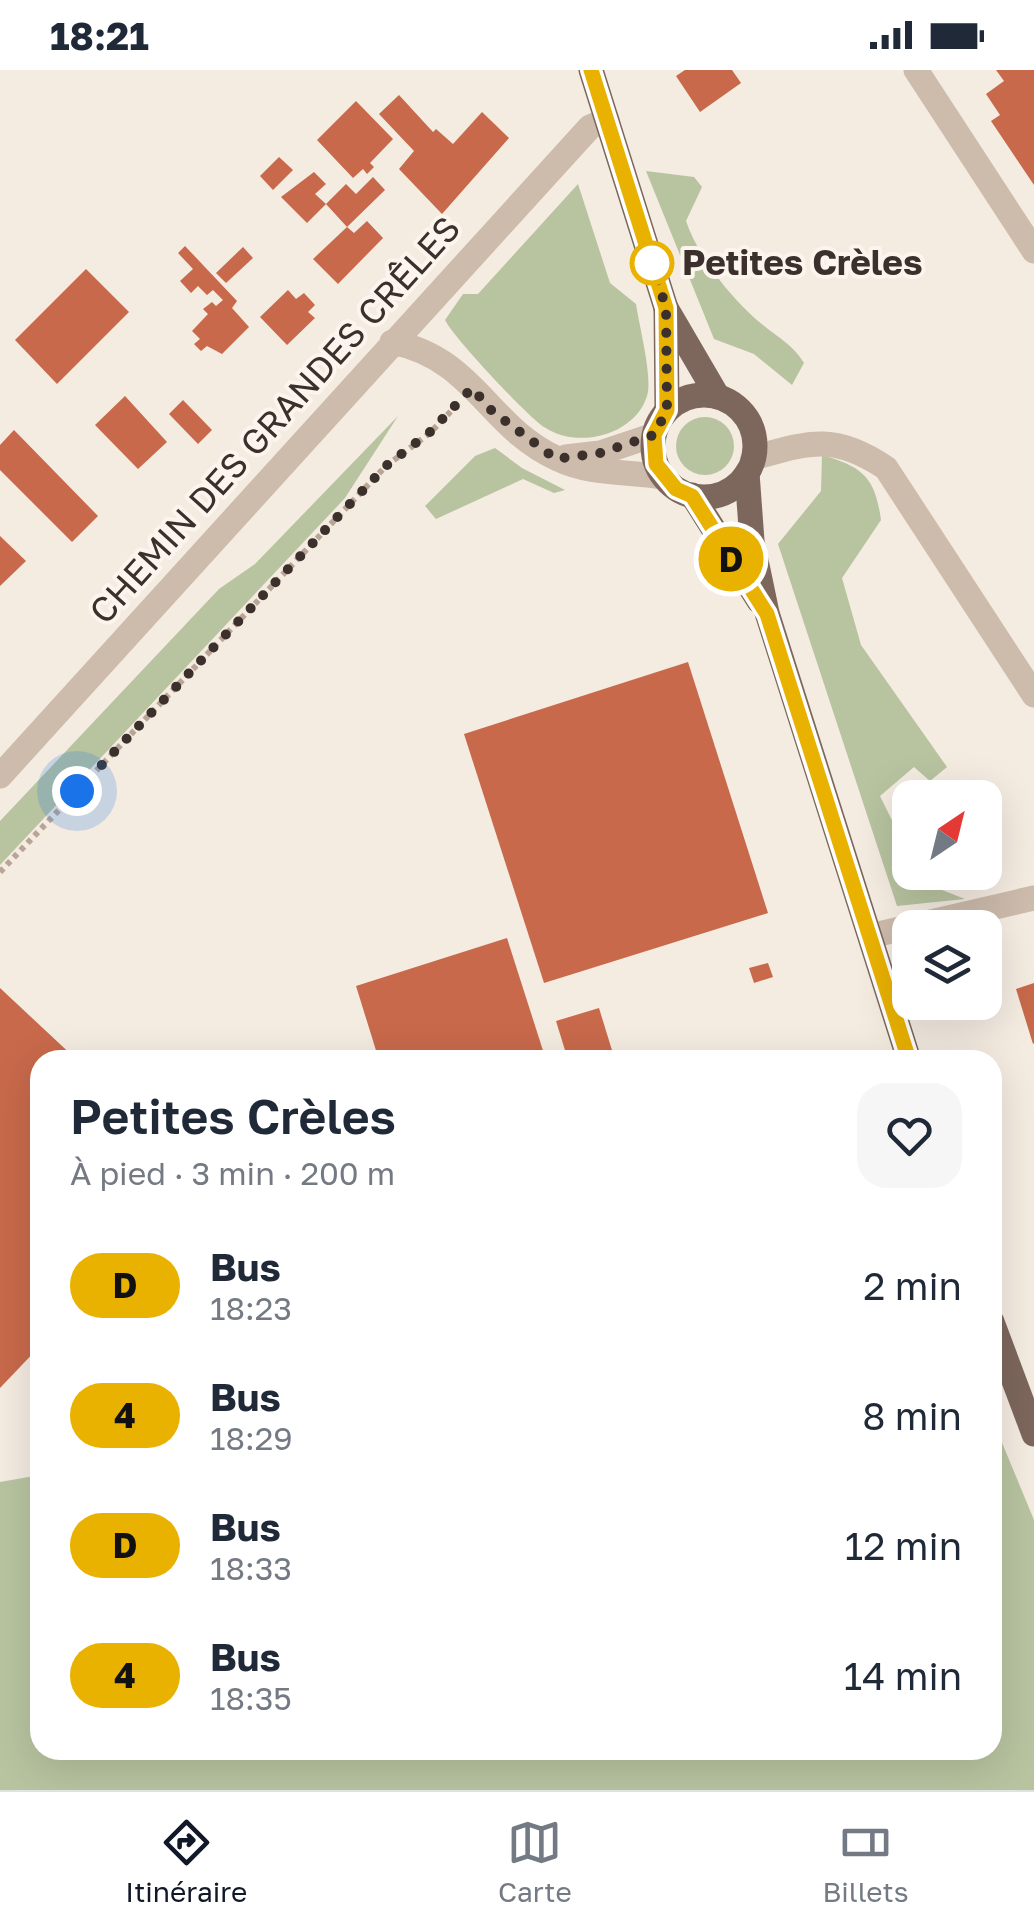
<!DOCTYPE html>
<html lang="fr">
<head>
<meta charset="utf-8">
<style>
	:root { --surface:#fff; --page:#f6f6f7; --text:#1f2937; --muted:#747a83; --line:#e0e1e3; --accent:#111827 }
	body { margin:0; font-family:"Golos Text",sans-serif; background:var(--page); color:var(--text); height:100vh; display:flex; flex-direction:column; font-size:38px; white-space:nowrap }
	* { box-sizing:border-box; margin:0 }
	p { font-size:32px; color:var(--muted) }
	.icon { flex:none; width:55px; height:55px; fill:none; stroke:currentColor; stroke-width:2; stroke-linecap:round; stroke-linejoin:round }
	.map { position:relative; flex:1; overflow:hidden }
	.details { position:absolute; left:30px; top:980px; width:972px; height:710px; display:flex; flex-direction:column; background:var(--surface); border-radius:30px; box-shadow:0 10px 40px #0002 }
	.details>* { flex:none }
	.badge { padding:0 20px; border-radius:32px; font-size:35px; line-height:65px }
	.needle { width:65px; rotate:35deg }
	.fabs { position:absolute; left:892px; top:710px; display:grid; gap:20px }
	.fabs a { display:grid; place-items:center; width:110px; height:110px; border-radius:20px; background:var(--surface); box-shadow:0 10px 40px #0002; font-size:50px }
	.you { position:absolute; width:50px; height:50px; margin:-25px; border:8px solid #fff; border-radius:50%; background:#1a73e8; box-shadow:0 0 0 15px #1a73e833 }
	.map>.badge { position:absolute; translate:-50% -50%; box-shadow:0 0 0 5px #fff }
	.round { display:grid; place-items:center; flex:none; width:105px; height:105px; border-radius:30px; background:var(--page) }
	.head { display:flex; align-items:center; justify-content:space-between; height:170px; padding:0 40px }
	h1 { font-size:48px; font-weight:600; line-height:75px }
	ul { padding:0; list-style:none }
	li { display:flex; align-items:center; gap:30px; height:130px; padding:0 40px }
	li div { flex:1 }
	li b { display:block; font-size:38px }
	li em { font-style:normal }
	li .badge { min-width:110px; font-weight:700; text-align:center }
	.status { display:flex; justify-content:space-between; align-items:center; height:70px; padding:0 50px; background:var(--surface); direction:ltr }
	.status svg { height:28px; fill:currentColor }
	.tabs { display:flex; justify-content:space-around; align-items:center; height:140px; border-top:2px solid var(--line); background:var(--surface); font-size:28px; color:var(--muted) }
	.tabs a { display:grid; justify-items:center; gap:5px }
	.tabs .on { color:var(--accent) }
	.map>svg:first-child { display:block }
	.green { fill:#b8c4a0 }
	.building { fill:#c8694b }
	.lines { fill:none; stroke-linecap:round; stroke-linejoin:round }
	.path { stroke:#b9a596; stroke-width:6; stroke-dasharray:5 5; stroke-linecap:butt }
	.minor { stroke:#cdbbac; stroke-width:25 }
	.major { stroke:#7d675c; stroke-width:25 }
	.line-casing { stroke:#fff; stroke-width:22 }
	.line { stroke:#eab200; stroke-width:15 }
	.walk { stroke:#3b302b; stroke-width:10; stroke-dasharray:0 18 }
	.stop-dot { fill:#fff; stroke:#eab200; stroke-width:5 }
	.labels { text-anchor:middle; stroke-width:8; stroke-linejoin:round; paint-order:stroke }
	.stop-label { font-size:35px; font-weight:bold; fill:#3b302b; stroke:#fbf5ee; text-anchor:start }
	.street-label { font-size:35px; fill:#3b302b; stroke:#fbf5ee }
</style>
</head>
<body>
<div class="status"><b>18:21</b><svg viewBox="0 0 49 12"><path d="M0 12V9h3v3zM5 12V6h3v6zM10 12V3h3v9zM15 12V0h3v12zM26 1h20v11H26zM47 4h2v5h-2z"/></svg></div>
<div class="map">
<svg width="1034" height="1720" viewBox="0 0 1034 1720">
	<rect width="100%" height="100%" fill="#f4ebe1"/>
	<g class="green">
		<path d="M646,101L694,107L702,117L686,151C698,187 733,231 763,255C779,268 793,275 804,293L792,315L754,284L714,269Z"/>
		<path d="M578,114L610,213L636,234C639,255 653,308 647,326C635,365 578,380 544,357C527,346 453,267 445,250L463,224H478Z"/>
		<path d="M398,346L345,428L0,795V751L219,519L255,494Z"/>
		<circle cx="705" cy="376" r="29"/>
		<path d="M495,378L522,398L565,420L554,423L523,409L436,449L425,436L475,386Z"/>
		<path d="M822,385C863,397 875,407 881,450L842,508L861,575L947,697L930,711L914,697L880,726L910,787V802L921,803L937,818L965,829L897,836L778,474L821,421Z"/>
		<path d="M993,1351L1034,1450V1720H0V1412L40,1405V1680H992Z"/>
	</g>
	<g class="building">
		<path d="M685,0H732L741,13L700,42L676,6Z"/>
		<path d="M996,0H1034V115L991,51L1000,45L986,24L1004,11Z"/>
		<path d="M399,25L433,62L436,59L453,74L482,42L509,68L442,144L399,99L414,81L379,44Z"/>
		<path d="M356,31L393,69L370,93L374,97L367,104L363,99L353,108L317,70Z"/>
		<path d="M279,87L293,100L273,120L260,106Z"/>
		<path d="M314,102L326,114L315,124L326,134L307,153L281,127Z"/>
		<path d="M373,107L385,120L347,157L326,134L346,114L356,124Z"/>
		<path d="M367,151L383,168L338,214L313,189L347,157L354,163Z"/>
		<path d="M185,176L237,231L232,238L249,257L222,284L207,276L201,281L194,274L200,269L192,261L208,244L203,239L212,232L216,236L223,230L213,220L207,225L198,216L191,223L180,211L193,199L178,183Z"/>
		<path d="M243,177L253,188L226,213L216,203Z"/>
		<path d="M86,199L129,242L57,314L15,270Z"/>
		<path d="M288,220L296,229L304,223L315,235L308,242L315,248L287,275L260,247Z"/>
		<path d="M125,326L167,372L138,399L95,355Z"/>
		<path d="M183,330L212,360L198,374L169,344Z"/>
		<path d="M14,360L98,446L72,472L0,400V375Z"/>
		<path d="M0,466L26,491L0,516Z"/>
		<path d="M688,592L768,843L544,913L464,664Z"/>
		<path d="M507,868L546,990H379L356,916Z"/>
		<path d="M768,893L773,907L754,913L749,898Z"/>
		<path d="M1034,913V973L1033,974L1016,919Z"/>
		<path d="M0,918L77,990H40V1276L0,1318Z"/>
		<path d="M599,938L615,990H568L556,951Z"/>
	</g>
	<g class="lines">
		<path class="path" d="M0,802L386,396L430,363L455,337"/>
		<g class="minor">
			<path d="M916,0L1034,181"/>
			<path d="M392,272C476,289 487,357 558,389C591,405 628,401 663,407"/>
			<path d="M566,387L600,383L654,365"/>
			<path d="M753,388C810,372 834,363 886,398L1034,625"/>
			<path d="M0,706L590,57L607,50"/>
			<path d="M870,866L1034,828"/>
		</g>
		<g class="major">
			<path d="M591,0L666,238L718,327"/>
			<path d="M666,238L667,340"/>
			<circle cx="704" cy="376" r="51"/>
			<path d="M747,403L752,471L767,543L909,990"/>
			<path d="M692,425L759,531"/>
			<path d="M992,1252L1034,1364"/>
		</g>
	</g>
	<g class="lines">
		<g class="line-casing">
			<path id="line" d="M591,0L666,238L667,340L654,365L656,394L676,419L692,426L767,544L909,990"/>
		</g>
		<use href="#line" class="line"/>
		<path class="walk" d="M77,721L386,396L430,362L472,318L492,341L556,389L600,383L654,365L667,340L666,238L652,193"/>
	</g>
	<circle class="stop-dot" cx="652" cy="193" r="20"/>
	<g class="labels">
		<g class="stop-label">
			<text x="682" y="205">Petites Crèles</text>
		</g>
		<g class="street-label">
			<text transform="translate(275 350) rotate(-48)" y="12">CHEMIN DES GRANDES CRÊLES</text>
		</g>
	</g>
</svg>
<div class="fabs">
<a><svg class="needle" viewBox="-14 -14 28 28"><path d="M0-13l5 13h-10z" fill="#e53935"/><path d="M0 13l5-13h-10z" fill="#747a83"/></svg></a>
<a><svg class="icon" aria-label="layers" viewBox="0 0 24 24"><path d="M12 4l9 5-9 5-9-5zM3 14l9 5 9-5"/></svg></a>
</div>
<div class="you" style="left:77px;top:721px"></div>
<b class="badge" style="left:731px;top:489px;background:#eab200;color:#111">D</b>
<section class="details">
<div class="head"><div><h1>Petites Crèles</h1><p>À pied · 3 min · 200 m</p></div><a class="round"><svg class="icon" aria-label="heart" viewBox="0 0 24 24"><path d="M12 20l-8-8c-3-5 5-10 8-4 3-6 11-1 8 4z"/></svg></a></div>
<ul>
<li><span class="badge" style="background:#eab200;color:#111">D</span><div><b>Bus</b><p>18:23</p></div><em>2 min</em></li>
<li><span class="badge" style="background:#eab200;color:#111">4</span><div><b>Bus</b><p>18:29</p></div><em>8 min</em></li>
<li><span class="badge" style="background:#eab200;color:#111">D</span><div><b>Bus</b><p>18:33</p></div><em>12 min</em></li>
<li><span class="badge" style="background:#eab200;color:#111">4</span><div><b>Bus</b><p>18:35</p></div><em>14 min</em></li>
</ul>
</section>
</div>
<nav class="tabs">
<a class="on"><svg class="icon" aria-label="directions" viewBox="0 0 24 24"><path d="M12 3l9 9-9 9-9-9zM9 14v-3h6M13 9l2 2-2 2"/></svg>Itinéraire</a>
<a><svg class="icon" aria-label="map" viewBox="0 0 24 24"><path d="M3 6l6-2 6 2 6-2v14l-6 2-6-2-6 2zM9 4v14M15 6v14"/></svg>Carte</a>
<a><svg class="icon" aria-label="tickets" viewBox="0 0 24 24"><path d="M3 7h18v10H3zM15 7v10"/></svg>Billets</a>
</nav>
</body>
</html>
